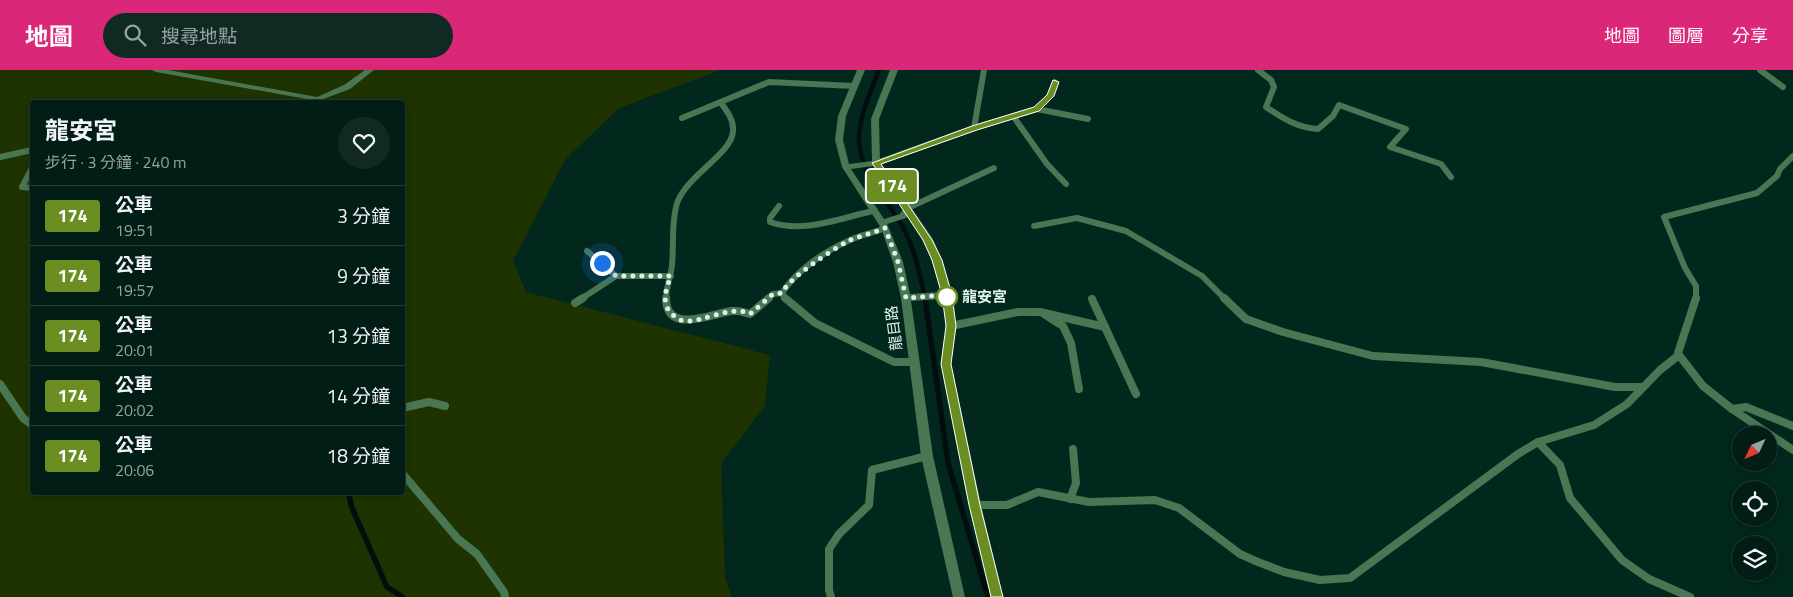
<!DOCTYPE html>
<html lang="zh-TW">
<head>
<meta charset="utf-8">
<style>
	:root { --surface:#021d16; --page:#102a23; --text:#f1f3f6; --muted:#96a2a1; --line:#233b35; --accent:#db2777 }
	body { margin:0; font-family:"Titillium Web","Noto Sans TC",sans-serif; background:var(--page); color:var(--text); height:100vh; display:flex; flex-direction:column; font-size:19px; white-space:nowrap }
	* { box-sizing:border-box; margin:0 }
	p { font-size:16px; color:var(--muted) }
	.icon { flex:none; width:28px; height:28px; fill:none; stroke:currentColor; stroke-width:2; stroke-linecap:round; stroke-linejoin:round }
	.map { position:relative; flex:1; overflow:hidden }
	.details { position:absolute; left:30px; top:30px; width:375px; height:395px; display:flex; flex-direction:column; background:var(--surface); border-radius:5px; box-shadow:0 2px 8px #0003,0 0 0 1px var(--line) }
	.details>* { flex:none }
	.badge { padding:0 10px; border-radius:4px; font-size:18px; line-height:32px }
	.needle { width:32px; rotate:226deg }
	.controls { position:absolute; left:1732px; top:356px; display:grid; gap:10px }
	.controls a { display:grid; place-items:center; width:45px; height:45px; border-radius:50%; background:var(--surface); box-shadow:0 2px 8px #0003,0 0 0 1px var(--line); font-size:25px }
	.you { position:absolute; width:25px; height:25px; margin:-12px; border:4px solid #fff; border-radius:50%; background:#1a73e8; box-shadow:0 0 0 8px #1a73e833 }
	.map>.badge { position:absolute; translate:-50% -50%; box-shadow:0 0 0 2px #fff }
	.round { display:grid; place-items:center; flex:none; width:52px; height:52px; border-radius:26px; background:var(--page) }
	.head { display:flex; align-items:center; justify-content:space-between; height:85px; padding:0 15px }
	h1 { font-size:24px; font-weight:700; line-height:38px }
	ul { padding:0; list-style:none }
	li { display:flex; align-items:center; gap:15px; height:60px; padding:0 15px; border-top:1px solid var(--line) }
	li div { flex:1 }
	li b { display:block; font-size:19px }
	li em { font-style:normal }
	li .badge { min-width:55px; font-weight:700; text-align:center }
	header { display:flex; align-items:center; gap:30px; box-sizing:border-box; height:70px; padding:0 25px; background:var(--accent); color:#fff }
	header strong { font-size:24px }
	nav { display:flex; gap:28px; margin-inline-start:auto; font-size:18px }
	.search { width:350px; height:45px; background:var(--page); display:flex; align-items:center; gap:12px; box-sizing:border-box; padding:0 18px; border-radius:28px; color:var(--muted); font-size:19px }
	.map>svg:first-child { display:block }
	.green { fill:#1e3300; fill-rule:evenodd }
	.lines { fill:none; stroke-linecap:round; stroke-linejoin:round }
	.stream-far1 { stroke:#020d10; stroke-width:4.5 }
	.stream { stroke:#020d10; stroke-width:5.5 }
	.service-far1 { stroke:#497653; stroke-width:6 }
	.service { stroke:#497653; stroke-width:8 }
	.minor { fill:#497653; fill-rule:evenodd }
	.line { fill:#6b8e23; stroke:#fff }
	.walk { stroke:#def2ea; stroke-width:5; stroke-dasharray:0 9 }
	.stop-dot { fill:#fff; stroke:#6b8e23; stroke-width:2.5 }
	.labels { text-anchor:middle; stroke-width:5; stroke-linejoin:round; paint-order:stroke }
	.stop-label { font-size:15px; font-weight:bold; fill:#def2ea; stroke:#02271d; text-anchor:start }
	.street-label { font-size:15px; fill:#def2ea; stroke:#02271d }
</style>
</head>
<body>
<header>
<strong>地圖</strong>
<div class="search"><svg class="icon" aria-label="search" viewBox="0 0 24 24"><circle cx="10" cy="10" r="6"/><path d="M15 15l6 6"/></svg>搜尋地點</div>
<nav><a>地圖</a><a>圖層</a><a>分享</a></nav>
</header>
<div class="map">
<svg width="1793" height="527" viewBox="0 0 1793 527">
	<rect width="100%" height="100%" fill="#02271d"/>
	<path class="green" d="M0,0H721L619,38L565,90L513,191L526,222L770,285L765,336L721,393L725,508L732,527H0ZM32,32H402V422H32Z"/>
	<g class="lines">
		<path class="stream-far1" d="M879,0C871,22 859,45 859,69C860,105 886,127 902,156C915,179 920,204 925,229"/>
		<g class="stream">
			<path d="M925,228L948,393L988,527"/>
			<path d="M348,422L352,438L387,517L403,527"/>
		</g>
		<g class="service-far1">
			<path d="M1258,0L1271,10L1274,17L1266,37C1282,48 1298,58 1318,59L1333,46L1339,35L1406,59L1390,77L1441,94L1451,107"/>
			<path d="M1760,0L1783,17"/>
			<path d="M1037,39L1088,49"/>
			<path d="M1013,46L1047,94L1066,114"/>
			<path d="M682,48L769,12L854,16"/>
			<path d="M974,58L984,0"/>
			<path d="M0,87L32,80"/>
			<path d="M876,93L974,58L1037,39L1050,26L1055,12"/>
			<path d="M32,98L22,117L32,118"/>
			<path d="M779,136L770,148V152C803,164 840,148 873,141"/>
			<path d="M908,138L994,98"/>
			<path d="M1034,156L1077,148L1126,161L1202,206L1225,229"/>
			<path d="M616,206H671"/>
			<path d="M581,229L616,206L587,181"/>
			<path d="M666,229C666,217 671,206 672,195C674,174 671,153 677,133C687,105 732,84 733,61C734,50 727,41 721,33"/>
			<path d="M767,229L773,224L782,223"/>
			<path d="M785,229L782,223C796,201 825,181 848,171C860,165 873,163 885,158"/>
			<path d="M1696,229V216L1685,198L1664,147L1757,123L1777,106L1780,99L1793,86"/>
		</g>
		<g class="service">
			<path d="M666,228C666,265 711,244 731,241C738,240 743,242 750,244L769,228"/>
			<path d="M785,228L815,253L894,292H913"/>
			<path d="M1224,228L1246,249L1283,262L1373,286L1481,292L1615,317H1643"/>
			<path d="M1092,229L1136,324"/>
			<path d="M575,233L583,228"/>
			<path d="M1044,244L1063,256L1071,273L1079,319"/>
			<path d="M951,256L1018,242H1040L1105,257"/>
			<path d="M1679,285L1703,316L1732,339"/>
			<path d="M0,314L23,348L32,355"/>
			<path d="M402,338L429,332L445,336"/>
			<path d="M1793,356L1746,337L1732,339L1793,380"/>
			<path d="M1538,372L1560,395L1570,428L1622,490L1649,509L1690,527"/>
			<path d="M402,403L458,469L477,484L504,522L505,527"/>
			<path d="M1070,429L1076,413L1073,379"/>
			<path d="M975,435H1007L1038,422L1089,432L1155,430L1179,438L1240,484L1258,492L1284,502L1320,510L1350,508L1518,384L1538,372L1594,355L1627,334L1660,300L1679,285L1678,283L1696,228"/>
			<path d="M831,527L829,520V479L839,464L869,435L872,400L927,386"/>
		</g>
		<g class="minor">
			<path d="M152,0H168L317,27L344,15L365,0H374L350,19L318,31L156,2Z"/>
			<path d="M857,0H865L846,46L843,70L849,94L872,91L871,49L890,0H898L879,49L880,93L933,169L942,190L952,225L956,256L951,294L981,435L1003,527H991L969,435L941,294L946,256L943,229L911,231L933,386L965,527H953L921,386L901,228L893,192L881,158L842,97L835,70L838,46ZM874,96L903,139L900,144L884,149L851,99ZM907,146C925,168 934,194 941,222L910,224L903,192L887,154L906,148Z"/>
		</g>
	</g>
	<path class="line" d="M1053,10L1059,12L1054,26L1039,41L977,60L881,94L932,170L942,190L952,225L956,256L951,294L980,435L1003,527H991L969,435L941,294L946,256L942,225L932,190L923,170L872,93L972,56L1034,37L1047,25Z"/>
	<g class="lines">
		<path class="walk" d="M602,193L616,206H671C666,218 661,233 671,243C674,246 680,251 684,251C701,253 733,234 750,244L773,224L782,223C787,209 834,179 848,171C860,166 873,163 885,158L898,192L906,228L947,225V227"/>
	</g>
	<circle class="stop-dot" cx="947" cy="227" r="10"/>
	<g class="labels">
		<g class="stop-label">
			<text x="962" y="232">龍安宮</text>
		</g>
		<g class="street-label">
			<text transform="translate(894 258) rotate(-97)" y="5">龍目路</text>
		</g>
	</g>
</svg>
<div class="controls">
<a><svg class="needle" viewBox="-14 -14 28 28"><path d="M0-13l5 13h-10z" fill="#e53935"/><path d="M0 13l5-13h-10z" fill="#96a2a1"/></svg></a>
<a><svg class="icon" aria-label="locate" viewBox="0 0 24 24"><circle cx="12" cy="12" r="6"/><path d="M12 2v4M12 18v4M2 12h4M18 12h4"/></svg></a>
<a><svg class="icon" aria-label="layers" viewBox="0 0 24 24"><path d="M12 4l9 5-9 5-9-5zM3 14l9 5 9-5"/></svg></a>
</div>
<div class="you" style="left:602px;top:193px"></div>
<b class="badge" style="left:892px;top:116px;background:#6b8e23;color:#fff">174</b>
<section class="details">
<div class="head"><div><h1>龍安宮</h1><p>步行 · 3 分鐘 · 240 m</p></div><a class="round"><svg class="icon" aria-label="heart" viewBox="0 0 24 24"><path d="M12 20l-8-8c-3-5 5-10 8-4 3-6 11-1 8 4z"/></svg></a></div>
<ul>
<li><span class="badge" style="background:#6b8e23;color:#fff">174</span><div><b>公車</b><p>19:51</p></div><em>3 分鐘</em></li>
<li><span class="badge" style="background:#6b8e23;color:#fff">174</span><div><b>公車</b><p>19:57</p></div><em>9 分鐘</em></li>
<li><span class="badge" style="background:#6b8e23;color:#fff">174</span><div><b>公車</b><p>20:01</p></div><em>13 分鐘</em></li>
<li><span class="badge" style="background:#6b8e23;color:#fff">174</span><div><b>公車</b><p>20:02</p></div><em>14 分鐘</em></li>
<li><span class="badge" style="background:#6b8e23;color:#fff">174</span><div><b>公車</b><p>20:06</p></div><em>18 分鐘</em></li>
</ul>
</section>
</div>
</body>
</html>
